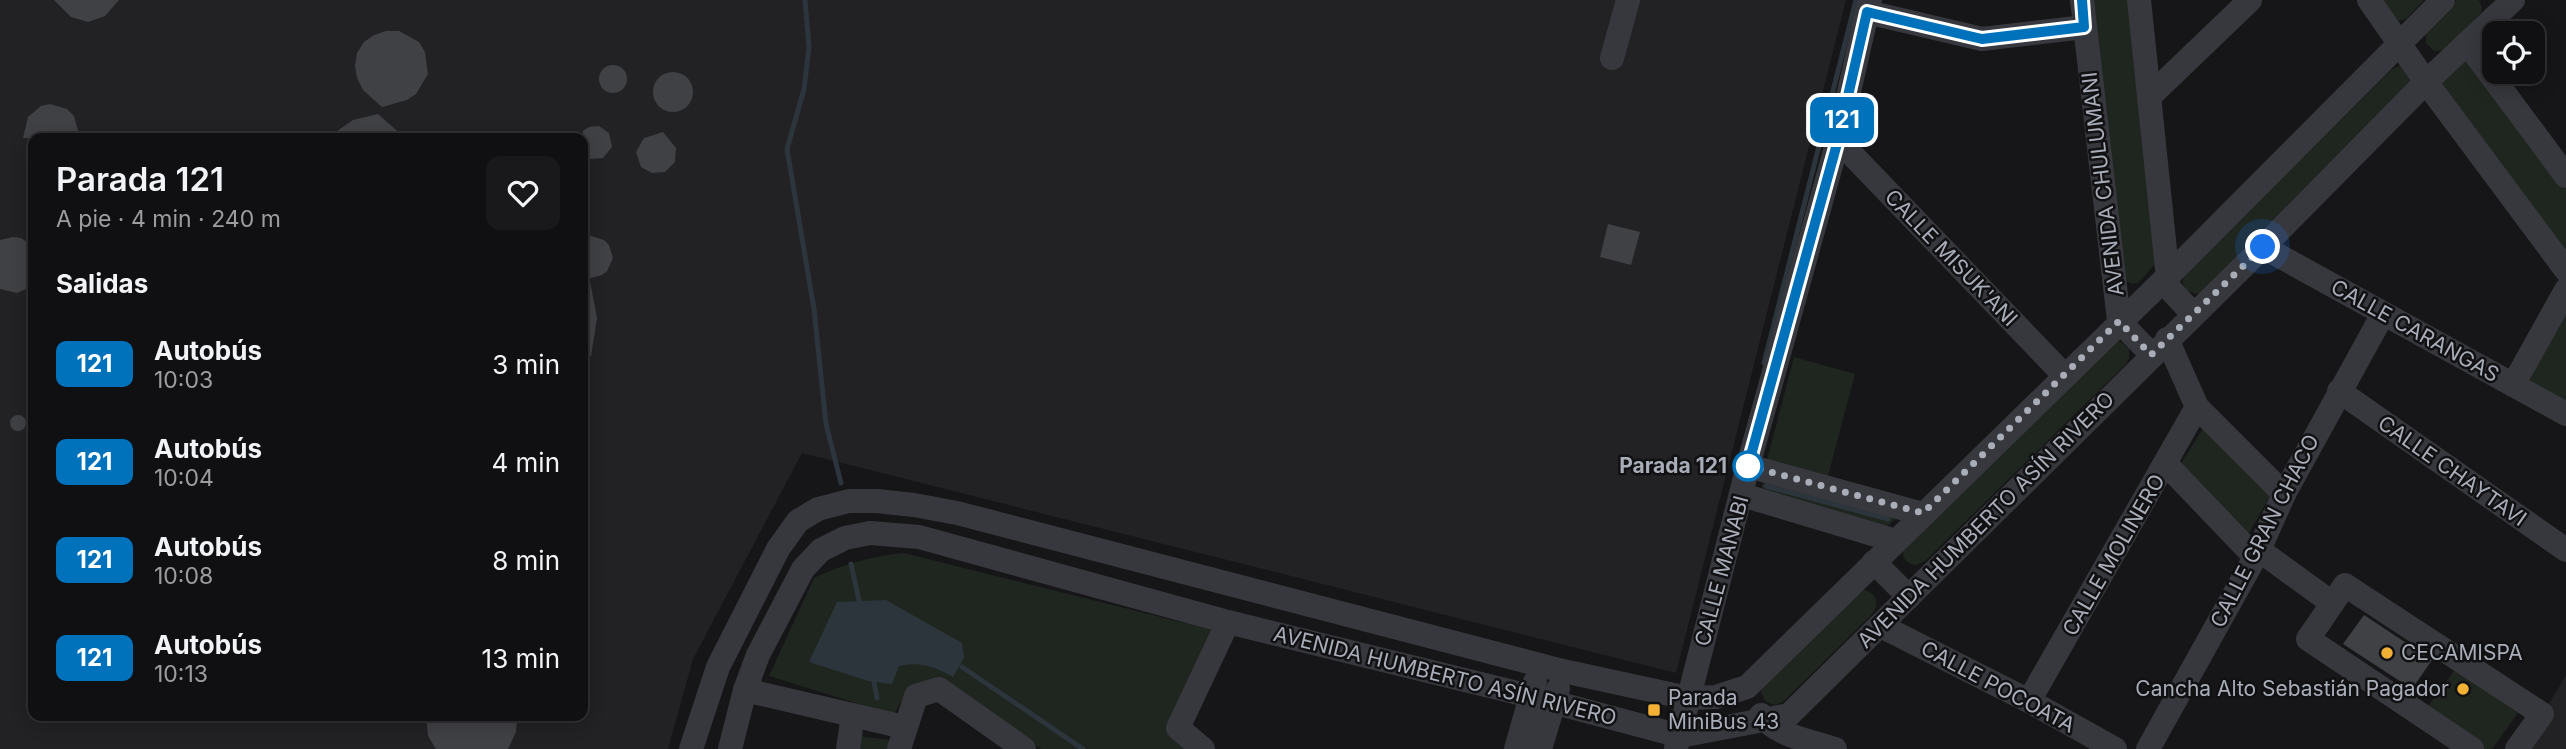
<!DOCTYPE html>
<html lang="es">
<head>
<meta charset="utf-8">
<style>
	:root { --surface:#101012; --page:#19191b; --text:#f1f3f6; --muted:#9c9d9f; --line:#303032 }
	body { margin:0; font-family:Inter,sans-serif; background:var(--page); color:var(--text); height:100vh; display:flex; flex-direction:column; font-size:26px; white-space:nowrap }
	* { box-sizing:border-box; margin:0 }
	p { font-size:23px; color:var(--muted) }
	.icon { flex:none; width:38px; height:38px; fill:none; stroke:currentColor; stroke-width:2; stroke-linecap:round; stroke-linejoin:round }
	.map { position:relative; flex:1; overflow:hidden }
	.sheet { position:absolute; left:28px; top:133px; width:560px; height:588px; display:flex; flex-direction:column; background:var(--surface); border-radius:14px; box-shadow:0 4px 18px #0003,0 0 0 2px var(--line) }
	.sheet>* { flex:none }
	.badge { padding:0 14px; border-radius:10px; font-size:24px; line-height:46px }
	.buttons { position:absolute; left:2482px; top:21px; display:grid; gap:14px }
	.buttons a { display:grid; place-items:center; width:63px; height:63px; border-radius:14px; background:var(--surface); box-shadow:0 4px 18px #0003,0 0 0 2px var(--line); font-size:35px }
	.you { position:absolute; width:35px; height:35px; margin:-18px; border:5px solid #fff; border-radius:50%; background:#1a73e8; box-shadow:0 0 0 10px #1a73e833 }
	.map>.badge { position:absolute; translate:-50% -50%; box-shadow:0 0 0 4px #fff }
	h2 { padding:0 28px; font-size:26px; line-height:63px }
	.round { display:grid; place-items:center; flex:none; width:74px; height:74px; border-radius:14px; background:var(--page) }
	.headline { display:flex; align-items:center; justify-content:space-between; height:119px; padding:0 28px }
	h1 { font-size:33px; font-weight:600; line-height:52px }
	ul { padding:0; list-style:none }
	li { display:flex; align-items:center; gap:21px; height:98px; padding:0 28px }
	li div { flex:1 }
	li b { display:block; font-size:26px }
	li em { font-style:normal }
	li .badge { min-width:77px; font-weight:700; text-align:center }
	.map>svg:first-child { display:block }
	.built { fill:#222225; fill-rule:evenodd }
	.green { fill:#1e261f }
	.water { fill:#2c353c }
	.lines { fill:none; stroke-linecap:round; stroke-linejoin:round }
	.stream { stroke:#2c353c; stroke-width:5 }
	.building { fill:#404145 }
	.minor { stroke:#37383d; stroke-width:24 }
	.line-casing { stroke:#fff; stroke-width:16 }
	.line { stroke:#0072bc; stroke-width:10 }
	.walk { stroke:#a8adb8; stroke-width:7; stroke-dasharray:0 12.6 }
	.stop-dot { fill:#fff; stroke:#0072bc; stroke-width:3.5 }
	.poi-dot { fill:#f2b134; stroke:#111113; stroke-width:2.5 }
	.labels { text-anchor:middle; stroke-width:5; stroke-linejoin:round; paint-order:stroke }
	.street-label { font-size:21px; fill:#a8adb8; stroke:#111113 }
	.stop-label { font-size:21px; font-weight:bold; fill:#a8adb8; stroke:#111113; text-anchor:end }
	.poi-label { font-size:21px; fill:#a8adb8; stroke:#111113; text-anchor:start }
</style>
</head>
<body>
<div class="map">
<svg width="2566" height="749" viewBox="0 0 2566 749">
	<rect width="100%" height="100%" fill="#161618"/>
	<g class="built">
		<path d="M0,0H1846L1676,673L802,453L693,659L668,749H0ZM33,138H583V716H33Z"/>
		<path d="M2566,675V749H2522Z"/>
	</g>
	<g class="green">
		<path d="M2092,0H2129L2155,264L2138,283L2132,284L2122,279Z"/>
		<path d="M2380,0H2424L2406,19L2398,21Z"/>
		<path d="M2457,0H2479L2482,8L2481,13L2445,50L2434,51L2426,43V33Z"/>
		<path d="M2465,61L2469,62L2566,188V252L2441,83Z"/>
		<path d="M2401,65L2414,78L2200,293L2196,294L2186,290L2182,281L2186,272L2392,69Z"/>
		<path d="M2566,310V404L2532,384L2530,378Z"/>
		<path d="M2116,341L2121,342L2129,349V359L2126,364L1925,561L1916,565C1906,564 1902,558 1903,548Z"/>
		<path d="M1794,357L1855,374L1828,476L1767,460Z"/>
		<path d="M2204,427L2272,492L2248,535L2178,468Z"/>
		<path d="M1764,479L1898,516L1887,527L1760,492Z"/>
		<path d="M904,553L1213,630L1186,749H1041L943,679L909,686L894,715L769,676L814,578C843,564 873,556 904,553Z"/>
		<path d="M1865,590C1876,593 1880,603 1873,613L1783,702L1774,705L1765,701L1761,692L1762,688L1860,591Z"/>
		<path d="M2456,668L2518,713L2492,749H2481L2426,709Z"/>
		<path d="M859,736L890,740L888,749H857Z"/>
	</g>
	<path class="water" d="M886,600L962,643L964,658L953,677C935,667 920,661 899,666L892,684L868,681L809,662L837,602Z"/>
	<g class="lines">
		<g class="stream">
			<path d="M805,0L809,47L804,89L787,149L814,309L826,424L841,483"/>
			<path d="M1764,363L1856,0"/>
			<path d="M1766,486L1888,519"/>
			<path d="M851,564L860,605"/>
			<path d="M962,667L1083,749"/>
			<path d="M873,677L877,698"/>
		</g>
	</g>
	<g class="building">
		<path d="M54,0H119L105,16L88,22L71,17Z"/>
		<path d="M386,31H399L419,42L425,52L428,74L416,94L407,100L382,107L363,90L357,78L355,66L357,53L364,42L374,35Z"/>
		<circle cx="613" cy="79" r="14"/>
		<circle cx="673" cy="92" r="20"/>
		<path d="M50,104L67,109L74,116L80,138H23L28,117L41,106Z"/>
		<path d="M378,114L405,138H327L353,120Z"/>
		<path d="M599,126L609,133L612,147L603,158L591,159L583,154V131L589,127Z"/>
		<path d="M663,132L676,148L675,162L665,172L652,173L641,167L636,152L644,138Z"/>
		<path d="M1608,224L1640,232L1631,265L1600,257Z"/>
		<path d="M591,236L604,240L609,245L613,258L607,271L602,275L583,280V238Z"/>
		<path d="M13,237L21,238L33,246V286L17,293L0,289V240Z"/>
		<path d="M590,281L597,318L591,356H583V282Z"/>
		<circle cx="18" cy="423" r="8"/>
		<path d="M2364,615L2432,660L2412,689L2343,644Z"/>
		<path d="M426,716H517L516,732L508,749H436L428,736Z"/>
	</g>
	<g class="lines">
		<g class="minor">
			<path d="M2082,0L2119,321L2152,355"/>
			<path d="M2139,0L2169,288L2193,314"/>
			<path d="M2369,0L2426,82L2566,270"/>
			<path d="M1867,12L1982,39L2084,27"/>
			<path d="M2467,43L2566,176"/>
			<path d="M1612,58L1628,0"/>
			<path d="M2149,97L2250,0"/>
			<path d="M1838,140L2065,376"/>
			<path d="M2263,247L2566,414"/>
			<path d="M2167,339L2197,407L2284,494"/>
			<path d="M2513,385L2566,290"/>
			<path d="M2339,391L2566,550"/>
			<path d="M2166,464L2255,557"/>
			<path d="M1748,466L1923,514"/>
			<path d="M1742,495L1896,541"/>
			<path d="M2259,550L2332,603"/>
			<path d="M1874,562L1909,597"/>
			<path d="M1881,626L2029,701L2115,749"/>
			<path d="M745,690L904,727"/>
			<path d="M2029,701L2197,407"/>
			<path d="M1761,715C1777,736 1811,741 1835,749"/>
			<path d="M1676,748L1748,466L1838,140L1870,0"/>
			<path d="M691,749L718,667L778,549L798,521L818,509L849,501H877L914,505L957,513L1563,671L1688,698L1716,697L1747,687L2168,276L2443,0"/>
			<path d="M730,749L745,690L758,655L803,569L821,550L845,538L870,533L919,537L1228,622L1530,696L1680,736L1789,715L2263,247L2426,82L2513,0"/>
			<path d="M848,749L853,715"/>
			<path d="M899,749L916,696L939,689L1024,749"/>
			<path d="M1203,749L1178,728L1228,622"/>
			<path d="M1516,749L1535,682"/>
			<path d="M1540,749L1558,689"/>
			<path d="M2148,749L2259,550L2284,494L2383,314"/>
			<path d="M2472,749L2308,639L2345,585L2542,714L2517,749"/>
		</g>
	</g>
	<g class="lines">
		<g class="line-casing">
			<path id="line" d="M1748,466L1838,140L1867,12L1982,39L2084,27L2082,0"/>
		</g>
		<use href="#line" class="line"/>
		<path class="walk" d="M1748,466L1923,513L2119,321L2151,355L2263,247"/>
	</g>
	<circle class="stop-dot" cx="1748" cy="466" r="14"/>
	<g class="poi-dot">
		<circle cx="2387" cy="653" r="7"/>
		<circle cx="2463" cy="689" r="7"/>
		<rect x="1647" y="703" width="14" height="14" rx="3.5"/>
	</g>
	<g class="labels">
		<g class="street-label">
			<text transform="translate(2103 184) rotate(-97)" y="7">AVENIDA CHULUMANI</text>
			<text transform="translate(1951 258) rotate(46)" y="7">CALLE MISUK'ANI</text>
			<text transform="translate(2415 331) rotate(29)" y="7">CALLE CARANGAS</text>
			<text transform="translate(2452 471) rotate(35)" y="7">CALLE CHAYTAVI</text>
			<text transform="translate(1986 520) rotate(-45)" y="7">AVENIDA HUMBERTO ASÍN RIVERO</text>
			<text transform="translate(2265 531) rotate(-63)" y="7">CALLE GRAN CHACO</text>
			<text transform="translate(2114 555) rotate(-60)" y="7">CALLE MOLINERO</text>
			<text transform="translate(1722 571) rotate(-75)" y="7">CALLE MANABI</text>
			<text transform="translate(1445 676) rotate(14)" y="7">AVENIDA HUMBERTO ASÍN RIVERO</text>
			<text transform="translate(1998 687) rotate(28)" y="7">CALLE POCOATA</text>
		</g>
		<g class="stop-label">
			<text x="1727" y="473">Parada 121</text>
		</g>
		<g class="poi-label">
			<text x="2401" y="660">CECAMISPA</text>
			<text x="2449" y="696" text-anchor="end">Cancha Alto Sebastián Pagador</text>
			<text x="1668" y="705">Parada<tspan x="1668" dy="24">MiniBus 43</tspan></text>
		</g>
	</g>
</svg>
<div class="buttons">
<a><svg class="icon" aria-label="locate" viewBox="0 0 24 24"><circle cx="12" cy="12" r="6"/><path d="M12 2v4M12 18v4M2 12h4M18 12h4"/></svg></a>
</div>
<div class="you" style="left:2263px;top:247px"></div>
<b class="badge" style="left:1842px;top:120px;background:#0072bc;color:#fff">121</b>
<section class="sheet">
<div class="headline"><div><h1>Parada 121</h1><p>A pie · 4 min · 240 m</p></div><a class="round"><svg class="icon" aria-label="heart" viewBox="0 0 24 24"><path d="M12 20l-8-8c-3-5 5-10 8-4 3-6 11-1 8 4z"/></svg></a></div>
<h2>Salidas</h2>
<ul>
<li><span class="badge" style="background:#0072bc;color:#fff">121</span><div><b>Autobús</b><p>10:03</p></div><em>3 min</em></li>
<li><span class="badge" style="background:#0072bc;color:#fff">121</span><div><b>Autobús</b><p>10:04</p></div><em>4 min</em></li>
<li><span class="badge" style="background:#0072bc;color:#fff">121</span><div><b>Autobús</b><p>10:08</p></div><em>8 min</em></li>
<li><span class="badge" style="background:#0072bc;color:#fff">121</span><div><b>Autobús</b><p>10:13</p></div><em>13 min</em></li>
</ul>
</section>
</div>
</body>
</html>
